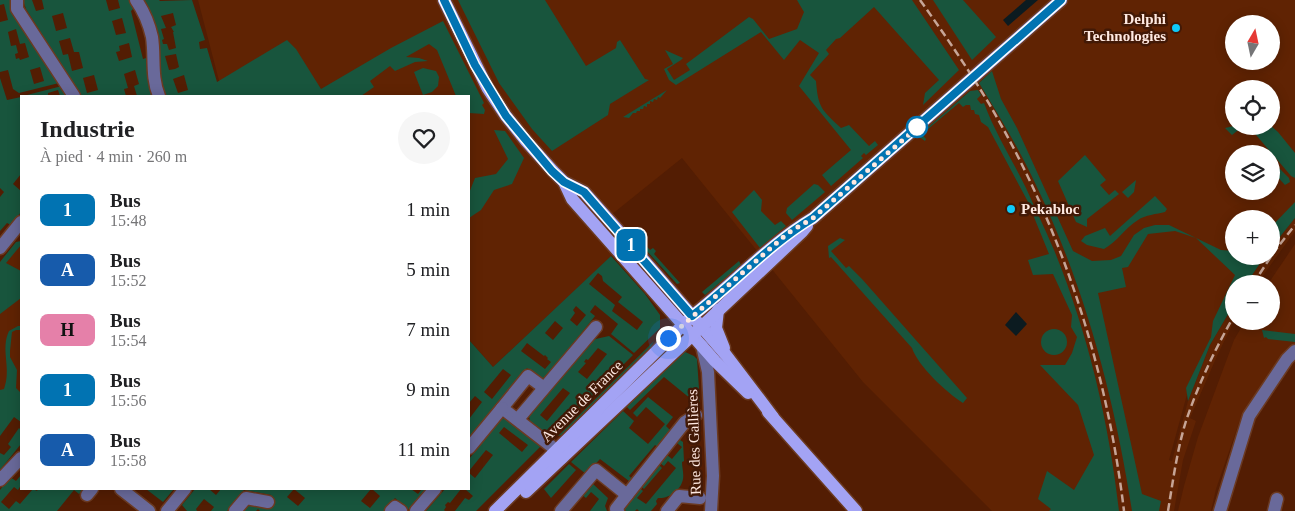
<!DOCTYPE html>
<html lang="fr">
<head>
<meta charset="utf-8">
<style>
	:root { --surface:#fff; --page:#f6f6f6; --text:#202124; --muted:#757577 }
	body { margin:0; font-family:"Times New Roman",serif; background:var(--page); color:var(--text); height:100vh; display:flex; flex-direction:column; font-size:19px; white-space:nowrap }
	* { box-sizing:border-box; margin:0 }
	p { font-size:16px; color:var(--muted) }
	.icon { flex:none; width:28px; height:28px; fill:none; stroke:currentColor; stroke-width:2; stroke-linecap:round; stroke-linejoin:round }
	.map { position:relative; flex:1; overflow:hidden }
	.side { position:absolute; left:20px; top:95px; width:450px; height:395px; display:flex; flex-direction:column; background:var(--surface); border-radius:0px; box-shadow:0 2px 12px #0003 }
	.side>* { flex:none }
	.badge { padding:0 10px; border-radius:8px; font-size:18px; line-height:32px }
	.needle { width:32px; rotate:9deg }
	.fabs { position:absolute; left:1225px; top:15px; display:grid; gap:10px }
	.fabs a { display:grid; place-items:center; width:55px; height:55px; border-radius:50%; background:var(--surface); box-shadow:0 2px 12px #0003; font-size:25px }
	.you { position:absolute; width:25px; height:25px; margin:-12px; border:4px solid #fff; border-radius:50%; background:#1a73e8; box-shadow:0 0 0 8px #1a73e833 }
	.map>.badge { position:absolute; translate:-50% -50%; box-shadow:0 0 0 2px #fff }
	.round { display:grid; place-items:center; flex:none; width:52px; height:52px; border-radius:26px; background:var(--page) }
	.head { display:flex; align-items:center; justify-content:space-between; height:85px; padding:0 20px }
	h1 { font-size:24px; font-weight:700; line-height:38px }
	ul { padding:0; list-style:none }
	li { display:flex; align-items:center; gap:15px; height:60px; padding:0 20px }
	li div { flex:1 }
	li b { display:block; font-size:19px }
	li em { font-style:normal }
	li .badge { min-width:55px; font-weight:700; text-align:center }
	.map>svg:first-child { display:block }
	.built { fill:#602303; fill-rule:evenodd }
	.green { fill:#18553d; fill-rule:evenodd }
	.water { fill:#0c1b20 }
	.lines { fill:none; stroke-linecap:round; stroke-linejoin:round }
	.minor-casing { stroke:#6b3a22; stroke-width:15 }
	.major-casing { stroke:#6b3a22; stroke-width:15 }
	.minor { stroke:#69699a; stroke-width:12 }
	.major { stroke:#a3a3f4; stroke-width:12 }
	.rail { stroke:#c6a597; stroke-width:2.5; stroke-dasharray:8 4; stroke-linecap:butt }
	.line-casing { stroke:#fff; stroke-width:11 }
	.line { stroke:#0173b2; stroke-width:8 }
	.walk { stroke:#ffe9e1; stroke-width:5; stroke-dasharray:0 9 }
	.poi-dot { fill:#0ecafa; stroke:#421906; stroke-width:2 }
	.stop-dot { fill:#fff; stroke:#0173b2; stroke-width:2.5 }
	.labels { text-anchor:middle; stroke-width:5; stroke-linejoin:round; paint-order:stroke }
	.poi-label { font-size:15px; font-weight:bold; fill:#ffe9e1; stroke:#421906; text-anchor:end }
	.street-label { font-size:15px; fill:#ffe9e1; stroke:#421906 }
</style>
</head>
<body>
<div class="map">
<svg width="1295" height="511" viewBox="0 0 1295 511">
	<rect width="100%" height="100%" fill="#531d03"/>
	<g class="built">
		<path d="M198,0H1295V212L1271,242V219H1234V256H1260L1234,284L1188,391L1169,460L1172,461L1188,401L1210,345L1234,304V321L1217,356L1190,418L1196,421L1183,460L1174,511H992L863,382L682,158L596,227L617,251L493,367L469,340V96H223ZM1234,24H1271V61H1234ZM1234,89H1271V126H1234ZM1234,154H1271V191H1234Z"/>
		<path d="M1295,218V231L1257,284H1246L1265,256H1271V248Z"/>
		<path d="M21,241V406L0,413V262L16,242Z"/>
		<path d="M1295,244V345L1286,351L1241,417L1216,489L1211,511H1178L1184,486L1198,437L1234,340L1245,321H1271V284H1268Z"/>
	</g>
	<g class="green">
		<path d="M0,0H11L59,83L19,93L13,89L8,70L0,72V22L8,20L4,4L0,5ZM16,29L20,44L25,43L29,57L20,60L19,58L16,59L15,54L18,53L16,45L11,46L8,32ZM40,67L44,81L34,84L30,70Z"/>
		<path d="M23,0H32L36,11L44,9L42,0H106L109,11L120,8L118,0H129L134,8L131,11L143,59L146,58L148,79L152,96H137L134,86L139,84L135,70L124,74L128,88L124,89L126,96H81L26,9ZM63,13L67,28L56,31L52,16ZM122,18L126,33L116,35L112,21ZM70,38L74,52H79L83,68L72,71L68,54L63,55L59,41ZM129,43L132,57L119,61L116,52L120,51L119,46ZM94,75L98,90L87,93L83,78Z"/>
		<path d="M143,0H159L160,1L192,0L205,40L199,42L200,49L207,48L217,82L287,40L296,49L321,89L391,48L443,21L484,103L482,105L485,110L484,114L469,113V96H456L437,50L429,44L406,57L419,58L428,61L415,62L395,71L390,66L370,81L374,87L361,96H165ZM173,13L176,25L171,27L174,32H173L176,48L169,50L167,44H163L162,40L164,39L161,29L166,28L161,16ZM176,54L179,67L175,69L169,70L165,56ZM184,75L188,90L178,93L173,79Z"/>
		<path d="M458,0H545L586,66L616,48L617,42L620,40L645,79L649,80L610,104L608,115L552,151L532,129L499,83Z"/>
		<path d="M797,0H912L959,70L923,105L925,93L939,80L874,7L840,38L836,39L826,50L829,54L810,75L816,81C818,108 822,110 841,128L849,125L869,146L875,141L878,145L866,155L864,153L861,156L863,158L831,186L822,175L851,150L799,86L819,53L800,40L784,60L761,32L676,85L669,80L664,69L673,64L665,50L683,58L681,60L667,69L674,80L690,70L686,64L749,17L753,19L769,39L797,29L804,12Z"/>
		<path d="M933,0H963L996,37L972,60Z"/>
		<path d="M423,68L436,71L439,77L438,86L432,92L423,95L414,72Z"/>
		<path d="M992,71L1001,99L1017,128L1073,251L1092,261L1111,260L1121,256L1134,235L1144,228L1155,225H1169L1221,250L1234,251V256H1265L1246,284H1234V304L1210,345L1188,401L1186,388L1211,337L1213,321L1235,275L1196,238L1175,231L1148,234L1128,267L1122,268L1126,287L1098,293L1142,494L1161,501L1159,511H1132C1115,400 1085,287 1036,185C1020,150 999,116 979,83Z"/>
		<path d="M0,78L7,100L21,97V174L13,184L21,191V212L11,225L7,223L0,231V197L4,192L0,188Z"/>
		<path d="M62,86L68,96H60L58,90L48,93V96H23Z"/>
		<path d="M667,90L660,98L658,97L657,100L654,99L653,102L650,101V104H647V107L644,106L643,109H640V111H637L636,113H633L629,118L623,117Z"/>
		<path d="M978,90L981,95L977,99L981,104L984,103C995,133 1012,159 1026,188C1035,208 1045,229 1054,250C1088,333 1109,422 1119,511H1049L1051,509L1038,499L1047,471L1074,490L1094,455L1078,405L1040,365H1065L1072,353L1077,337L1071,327L1072,315L1053,274L1033,275L1028,260L1049,254L1027,200L988,127L981,122L979,115L975,114L974,110H971L970,105H966L963,107L959,103L922,134L926,139L925,141L918,136L970,91Z"/>
		<path d="M1234,126H1271L1278,132L1295,153V178L1291,176L1251,129L1237,131L1232,135L1225,128Z"/>
		<path d="M494,130L505,131L524,158L512,184L494,190L481,210L469,218V193L475,178L496,174L508,159Z"/>
		<path d="M1085,155L1106,180L1100,185L1109,195L1115,190L1119,194L1087,219V227L1076,222L1058,181Z"/>
		<path d="M1271,160L1289,178L1290,182L1285,185L1271,170Z"/>
		<path d="M1136,180L1134,192L1128,198L1122,192Z"/>
		<path d="M814,184L818,185L825,192L792,220L786,213L787,208Z"/>
		<path d="M754,190L762,200L761,211L775,225L781,221L786,226L760,248L732,212Z"/>
		<path d="M1155,196L1167,209L1165,212C1157,214 1145,215 1138,220C1125,228 1118,241 1104,249L1087,245L1081,241L1085,236L1105,228L1110,236Z"/>
		<path d="M1295,202V218L1271,248V227Z"/>
		<path d="M637,236L650,250L653,248L656,251L654,254L680,283L677,284L635,238Z"/>
		<path d="M840,238L845,240L831,251L846,268L849,266L862,279L967,398L963,403C946,392 918,366 912,348L831,257L829,258L828,246Z"/>
		<path d="M21,241V245L6,263L21,271V298L0,314V262L16,242Z"/>
		<path d="M611,256L645,294L660,315V328L634,353L611,334L618,324L595,305L590,312L595,316L545,379H541L527,368L469,439V419L482,402L475,396L469,403V340L493,367ZM598,273L602,276L603,281L622,297L618,302L643,322L637,330L612,311L615,305L589,284ZM576,306L586,315L577,326L570,320L575,313L573,310ZM555,321L563,328L553,340L545,333ZM527,343L544,356L545,355L548,358L547,359L551,362L545,369L521,351ZM503,369L511,375L492,399L484,392Z"/>
		<path d="M739,261L741,265L705,295L702,292Z"/>
		<path d="M18,326H21V330H16L12,332L10,351V357L17,370L16,388L21,393V422L14,417L0,436V390L4,389C12,368 0,350 9,331Z"/>
		<circle cx="1054" cy="342" r="13"/>
		<path d="M1262,330L1295,334V342L1268,339L1266,337L1264,338Z"/>
		<path d="M609,336L633,355L550,438L530,421L529,416L591,340ZM598,348L607,354L587,379L578,372L586,363L584,362L586,359L588,360ZM563,388L570,393L547,421L540,415Z"/>
		<path d="M654,341L650,348L562,435L558,436Z"/>
		<path d="M683,351L694,356L697,359L700,404L699,407L693,406L689,402L691,399L664,377L630,410L625,405Z"/>
		<path d="M648,397L673,417L666,426L673,433L660,448L655,445L629,476L634,480L625,487L629,481L600,459L586,474L571,462L623,411L634,421L629,428L648,444L665,424L646,407L637,417L633,413Z"/>
		<path d="M503,417H505L541,446L476,511H455L465,498L469,500L473,496L465,489H469V473L475,478L493,455L486,450L469,471V459ZM504,427L528,445L522,452L499,433Z"/>
		<path d="M19,428L21,430V444L0,470V453L4,455L11,447L8,444Z"/>
		<path d="M680,440L683,442L684,461L682,462C682,467 684,474 683,479C681,490 669,499 658,498L656,501L657,504L651,511H639L637,509L635,511H626L624,509L640,488L643,491L637,498L646,504L676,468L668,461L664,466L660,463L667,455L672,459L682,447L677,443Z"/>
		<path d="M569,464L576,470L551,498L544,489Z"/>
		<path d="M659,465L662,468L644,489L641,486Z"/>
		<path d="M21,475V485L18,490L14,487L1,502L9,509L16,501L20,504L33,489L37,491L38,489H84L79,494L74,490L57,511H0V490L10,477L16,481Z"/>
		<path d="M592,483L608,498L605,506L607,511H590L599,499L591,492L586,498L582,495Z"/>
		<path d="M146,489H174L163,502Z"/>
		<path d="M195,489H209L216,495L221,489H371L361,501L370,508L380,496L372,489H411L418,494L422,489H429L413,509H408L395,498L384,511H260L258,509L256,511H241C249,502 259,506 269,507L271,495L244,490L227,511H211L214,507L204,499L196,509L197,511H187L182,505ZM294,489L305,498L298,506L287,497Z"/>
		<path d="M445,489H461L450,503L448,502L445,505L446,507L444,510L445,511H426Z"/>
	</g>
	<g class="water">
		<path d="M1026,0H1038L1008,26L1003,20Z"/>
		<path d="M1016,312L1027,324L1016,336L1005,325Z"/>
	</g>
	<g class="lines">
		<g class="minor-casing">
			<g id="minor">
				<path d="M17,0V9L74,96"/>
				<path d="M136,0C143,10 149,24 152,37C155,57 151,77 159,96"/>
				<path d="M0,248L21,222"/>
				<path d="M702,346L708,372L713,476L711,511"/>
				<path d="M543,387L528,376L502,408L551,446L562,458"/>
				<path d="M518,419L596,327"/>
				<path d="M469,448L502,408"/>
				<path d="M0,480L21,458"/>
				<path d="M121,489L149,511"/>
				<path d="M87,495L92,489"/>
				<path d="M627,495L685,422L696,415"/>
				<path d="M167,511L185,489"/>
				<path d="M235,511L246,498L268,502"/>
				<path d="M391,511L395,507L401,511"/>
				<path d="M416,511L435,489"/>
				<path d="M561,511L596,470L627,495L616,509L618,511"/>
				<path d="M667,511L679,496L700,498"/>
				<path d="M1220,511L1249,416L1287,359L1295,351"/>
				<path d="M1274,511L1277,499"/>
			</g>
		</g>
		<g class="major-casing">
			<g id="major">
				<path d="M444,0L488,89L506,116L526,141L553,171L564,182L584,192L616,228L726,355L773,417"/>
				<path d="M564,182L572,199L715,361L748,393"/>
				<path d="M718,310L716,328L724,348"/>
				<path d="M768,412L856,511"/>
				<path d="M526,492L802,232L807,226"/>
				<path d="M495,511L692,316C733,284 768,245 813,218L1061,0"/>
			</g>
		</g>
		<use href="#minor" class="minor"/>
		<use href="#major" class="major"/>
		<g class="rail">
			<path d="M920,0C945,35 969,70 991,107C1063,231 1107,369 1124,511"/>
			<path d="M1253,284L1274,252L1295,225"/>
			<path d="M1168,511C1173,481 1177,450 1186,421C1198,385 1215,349 1234,316"/>
		</g>
	</g>
	<g class="lines">
		<g class="line-casing">
			<path id="line" d="M444,0L475,65L506,116L552,171L564,182L584,192L692,316C733,285 768,245 813,218L1061,0"/>
		</g>
		<use href="#line" class="line"/>
		<path class="walk" d="M668,338L788,233L813,218L919,126L917,127"/>
	</g>
	<g class="poi-dot">
		<circle cx="1176" cy="28" r="5"/>
		<circle cx="1011" cy="209" r="5"/>
	</g>
	<circle class="stop-dot" cx="917" cy="127" r="10"/>
	<g class="labels">
		<g class="poi-label">
			<text x="1166" y="24">Delphi<tspan x="1166" dy="17">Technologies</tspan></text>
			<text x="1021" y="214" text-anchor="start">Pekabloc</text>
		</g>
		<g class="street-label">
			<text transform="translate(582 401) rotate(-45)" y="5">Avenue de France</text>
			<text transform="translate(694 442) rotate(-92)" y="5">Rue des Gallières</text>
		</g>
	</g>
</svg>
<div class="fabs">
<a><svg class="needle" viewBox="-14 -14 28 28"><path d="M0-13l5 13h-10z" fill="#e53935"/><path d="M0 13l5-13h-10z" fill="#757577"/></svg></a>
<a><svg class="icon" aria-label="locate" viewBox="0 0 24 24"><circle cx="12" cy="12" r="6"/><path d="M12 2v4M12 18v4M2 12h4M18 12h4"/></svg></a>
<a><svg class="icon" aria-label="layers" viewBox="0 0 24 24"><path d="M12 4l9 5-9 5-9-5zM3 14l9 5 9-5"/></svg></a>
<a>+</a>
<a>−</a>
</div>
<div class="you" style="left:668px;top:338px"></div>
<b class="badge" style="left:631px;top:245px;background:#0173b2;color:#fff">1</b>
<section class="side">
<div class="head"><div><h1>Industrie</h1><p>À pied · 4 min · 260 m</p></div><a class="round"><svg class="icon" aria-label="heart" viewBox="0 0 24 24"><path d="M12 20l-8-8c-3-5 5-10 8-4 3-6 11-1 8 4z"/></svg></a></div>
<ul>
<li><span class="badge" style="background:#0173b2;color:#fff">1</span><div><b>Bus</b><p>15:48</p></div><em>1 min</em></li>
<li><span class="badge" style="background:#175bab;color:#fff">A</span><div><b>Bus</b><p>15:52</p></div><em>5 min</em></li>
<li><span class="badge" style="background:#e580a9;color:#111">H</span><div><b>Bus</b><p>15:54</p></div><em>7 min</em></li>
<li><span class="badge" style="background:#0173b2;color:#fff">1</span><div><b>Bus</b><p>15:56</p></div><em>9 min</em></li>
<li><span class="badge" style="background:#175bab;color:#fff">A</span><div><b>Bus</b><p>15:58</p></div><em>11 min</em></li>
</ul>
</section>
</div>
</body>
</html>
